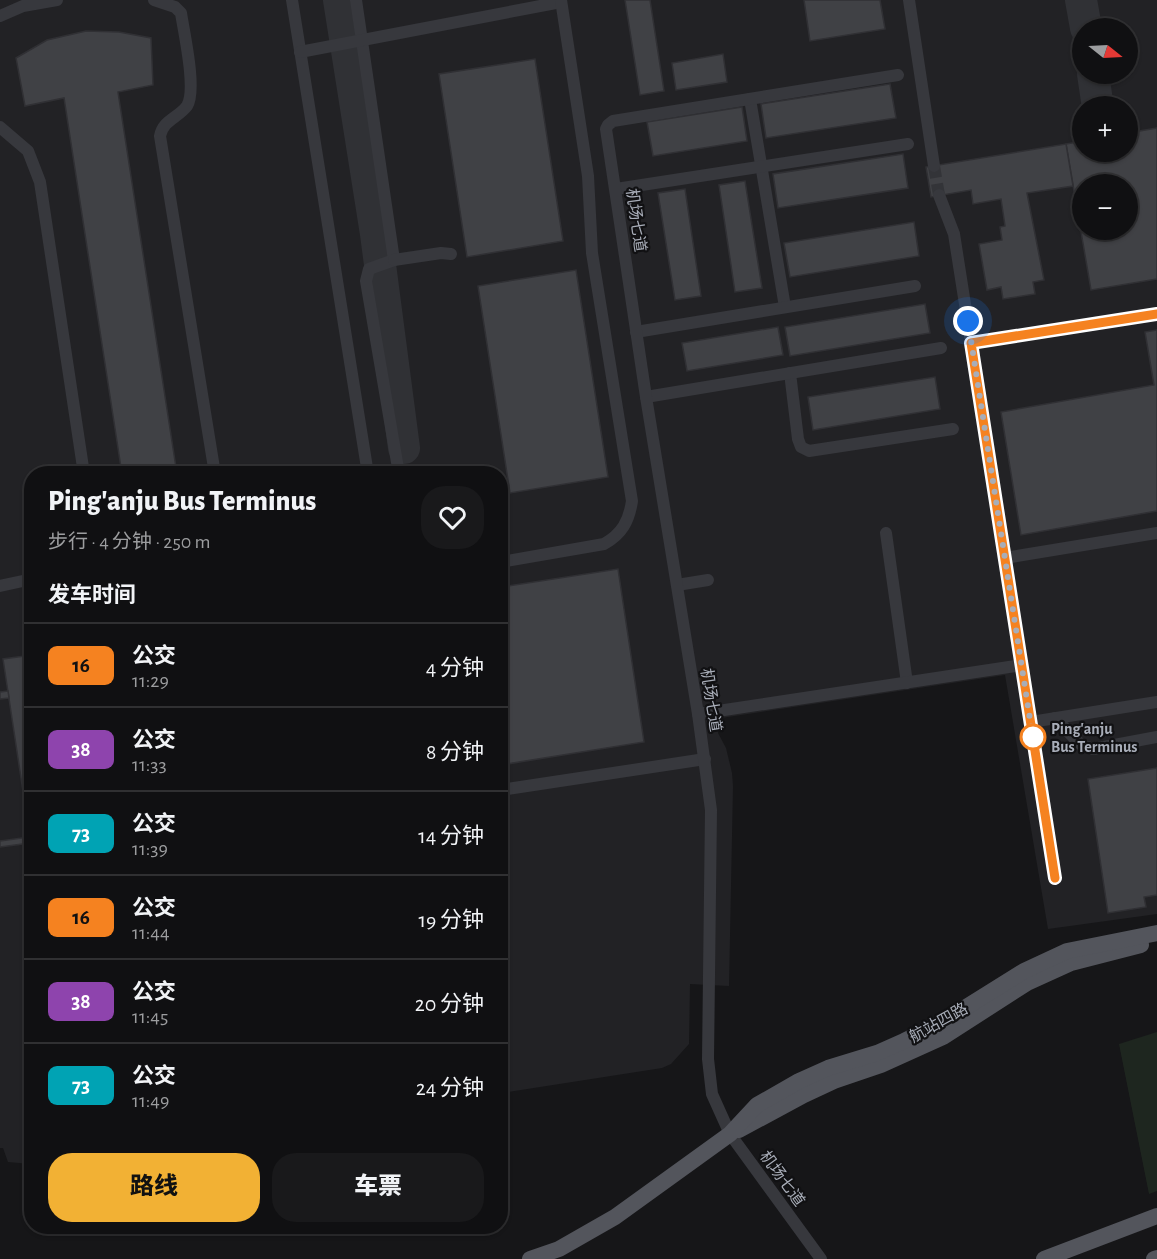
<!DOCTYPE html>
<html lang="zh">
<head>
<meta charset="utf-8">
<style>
	:root { --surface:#101012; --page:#19191b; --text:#f1f3f6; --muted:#9c9d9f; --line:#303032; --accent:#f2b134 }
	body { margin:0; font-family:"Alegreya Sans","Noto Sans SC",sans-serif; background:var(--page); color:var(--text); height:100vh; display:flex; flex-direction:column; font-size:22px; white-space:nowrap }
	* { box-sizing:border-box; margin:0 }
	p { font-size:20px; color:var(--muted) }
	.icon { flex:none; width:33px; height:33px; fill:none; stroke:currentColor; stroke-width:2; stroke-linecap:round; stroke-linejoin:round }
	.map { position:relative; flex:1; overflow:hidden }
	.details { position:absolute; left:24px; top:466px; width:484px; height:768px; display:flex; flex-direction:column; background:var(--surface); border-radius:24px; box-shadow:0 2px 4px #0004,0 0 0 2px var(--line) }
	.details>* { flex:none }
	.badge { padding:0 12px; border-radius:9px; font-size:21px; line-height:39px }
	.needle { width:39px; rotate:108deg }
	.buttons { position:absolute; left:1072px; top:18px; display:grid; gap:12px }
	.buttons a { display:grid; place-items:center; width:66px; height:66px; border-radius:50%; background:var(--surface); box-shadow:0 2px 4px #0004,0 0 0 2px var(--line); font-size:30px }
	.you { position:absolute; width:30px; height:30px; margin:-15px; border:4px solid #fff; border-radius:50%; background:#1a73e8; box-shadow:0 0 0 9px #1a73e833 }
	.map>.badge { position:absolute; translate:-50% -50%; box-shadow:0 0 0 3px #fff }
	h2 { padding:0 24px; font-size:22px; line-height:54px }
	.round { display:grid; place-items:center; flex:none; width:63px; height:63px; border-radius:24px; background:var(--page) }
	.headline { display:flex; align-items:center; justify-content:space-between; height:102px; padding:0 24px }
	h1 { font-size:28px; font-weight:800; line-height:45px }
	.button { display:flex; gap:12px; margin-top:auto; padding:12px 24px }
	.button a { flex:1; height:69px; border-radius:24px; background:var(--accent); color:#111; font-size:24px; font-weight:800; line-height:69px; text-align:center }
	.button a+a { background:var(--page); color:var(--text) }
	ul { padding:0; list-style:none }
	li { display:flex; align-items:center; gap:18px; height:84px; padding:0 24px; border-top:2px solid var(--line) }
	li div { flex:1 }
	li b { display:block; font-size:22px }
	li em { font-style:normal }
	li .badge { min-width:66px; font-weight:700; text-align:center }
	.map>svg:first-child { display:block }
	.built { fill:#222225; fill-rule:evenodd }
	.green { fill:#1e261f }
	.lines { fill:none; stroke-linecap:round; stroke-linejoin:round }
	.taxiway { stroke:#303135; stroke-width:32 }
	.building { fill:#404145; stroke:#303034; stroke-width:1.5; fill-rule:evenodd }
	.minor-tunnel { stroke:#333438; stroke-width:12; stroke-dasharray:12 6; stroke-linecap:butt }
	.minor { stroke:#37383d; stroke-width:12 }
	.major { stroke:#53555c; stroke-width:16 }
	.line-casing { stroke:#fff; stroke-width:14 }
	.line { stroke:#f58220; stroke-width:9 }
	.walk { stroke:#a8adb8; stroke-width:6; stroke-dasharray:0 10.8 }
	.stop-dot { fill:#fff; stroke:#f58220; stroke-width:3 }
	.labels { text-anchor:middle; stroke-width:4.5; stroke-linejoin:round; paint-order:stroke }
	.street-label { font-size:16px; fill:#a8adb8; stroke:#111113 }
	.stop-label { font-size:16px; font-weight:bold; fill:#a8adb8; stroke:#111113; text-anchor:start }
</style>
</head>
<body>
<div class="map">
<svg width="1157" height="1259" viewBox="0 0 1157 1259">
	<rect width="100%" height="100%" fill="#161618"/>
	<path class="built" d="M0,0H1157V914L1048,929L1005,675L721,718L718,733L726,748L732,773L733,786L729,986L690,984L689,1044L671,1064L662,1068L501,1093V474H32L31,1164L8,1162L3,1148H0ZM1083,28H1128V74H1083ZM1083,106H1128V152H1083ZM1083,184H1128V230H1083Z"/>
	<path class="green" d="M1157,1032V1191L1149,1194L1119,1044Z"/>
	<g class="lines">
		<g class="taxiway">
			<path d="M339,0L376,234L404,448"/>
			<path d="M1081,0L1086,28"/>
			<path d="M1093,74L1097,101"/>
		</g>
	</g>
	<g class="building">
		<path d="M625,0H650L664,91L640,95Z"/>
		<path d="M804,0H880L885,29L810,41Z"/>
		<path d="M86,31L119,32L151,38L153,85L118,92L177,474H122L64,98L25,106L16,58L47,40Z"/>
		<path d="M723,54L727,82L676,90L672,63Z"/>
		<path d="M535,59L563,241L467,257L439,74Z"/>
		<path d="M890,84L896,118L766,138L761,104Z"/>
		<path d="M742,107L747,141L653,156L647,122Z"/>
		<path d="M1157,128V279L1091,290L1066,144L1083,141V152H1128V133ZM1083,184H1128V230H1083Z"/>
		<path d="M1066,144L1073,186L1027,193L1044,280L1033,282L1035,294L1003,299L1001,287L987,290L979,244L1002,240L1000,227L1005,226L1001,199L973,204L971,190L931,197L926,167Z"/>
		<path d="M903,154L908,188L778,208L773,174Z"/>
		<path d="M745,181L762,288L735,292L719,185Z"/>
		<path d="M685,189L701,296L675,300L658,193Z"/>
		<path d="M914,222L919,256L790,277L784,243Z"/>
		<path d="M576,270L608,477L510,493L478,286Z"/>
		<path d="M925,304L930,333L790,356L785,327Z"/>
		<path d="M778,327L783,355L687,371L682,343Z"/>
		<path d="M1157,330V511L1021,535L1001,412L1154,385L1145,332Z"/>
		<path d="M935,377L940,409L813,430L808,397Z"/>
		<path d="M618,569L644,742L501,765V587Z"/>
		<path d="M32,655V851L3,659Z"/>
		<path d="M8,691L9,698L0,699V692Z"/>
		<path d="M1157,768V895L1144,897L1146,907L1108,913L1088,779Z"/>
		<path d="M29,837L30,843L0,847V841Z"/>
	</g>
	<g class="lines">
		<path class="minor-tunnel" d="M934,166L939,195"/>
		<g class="minor">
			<path d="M154,0L175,7L181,13C184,33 197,90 187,106C178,118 163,120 160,136L215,474"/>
			<path d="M292,0L368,474"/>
			<path d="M356,0L394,260L369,269L366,281L399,474"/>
			<path d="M909,0L934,166"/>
			<path d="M0,16L23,6L57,0"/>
			<path d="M300,52L561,2"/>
			<path d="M750,99L785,307"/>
			<path d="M0,127L28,151L40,182L84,474"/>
			<path d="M616,189L908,144"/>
			<path d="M939,195L954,234L1055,878"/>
			<path d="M394,260L441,253L451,254"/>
			<path d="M636,332L915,286"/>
			<path d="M971,343L1157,314"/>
			<path d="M790,373L798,439L801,447L809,451L953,429"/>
			<path d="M646,397L941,348"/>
			<path d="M886,533L907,683"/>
			<path d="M1005,558L1157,533"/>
			<path d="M501,562L604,544C622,534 629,521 632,501L592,253L588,176L561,0"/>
			<path d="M677,585L708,580"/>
			<path d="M0,586L32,579"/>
			<path d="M698,714L1022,665"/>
			<path d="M1055,718L1080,744L1093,749L1157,737"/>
			<path d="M1031,722L1157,702"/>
			<path d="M501,790L705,759"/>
			<path d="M821,1259L730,1134L712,1094L708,1059L711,810L698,714L646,397L606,129L608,125L613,121L898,75"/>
		</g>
		<g class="major">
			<path d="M739,1130L804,1095L834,1081L881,1065L943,1037L1027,983L1071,963L1141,945"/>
			<path d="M530,1259L559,1249L615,1217L730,1134L757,1105L799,1081L828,1068L877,1053L904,1041L939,1024L1024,971L1067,951L1157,933"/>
			<path d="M1044,1259L1157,1216"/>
			<path d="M1154,1259L1157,1258"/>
		</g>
	</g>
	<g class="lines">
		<g class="line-casing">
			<path id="line" d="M1055,878L971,343L1157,314"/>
		</g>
		<use href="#line" class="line"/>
		<path class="walk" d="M968,321L1034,745L1033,737"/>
	</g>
	<circle class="stop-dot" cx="1033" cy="737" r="12"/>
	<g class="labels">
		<g class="street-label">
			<text transform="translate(637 220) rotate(82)" y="6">机场七道</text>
			<text transform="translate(712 700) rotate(81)" y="6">机场七道</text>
			<text transform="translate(938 1022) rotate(-29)" y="6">航站四路</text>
			<text transform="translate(783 1178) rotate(54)" y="6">机场七道</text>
		</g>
		<g class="stop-label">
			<text x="1051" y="734">Ping'anju<tspan x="1051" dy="18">Bus Terminus</tspan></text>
		</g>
	</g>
</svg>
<div class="buttons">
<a><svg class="needle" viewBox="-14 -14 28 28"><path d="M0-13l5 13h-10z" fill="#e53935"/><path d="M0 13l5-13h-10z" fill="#9c9d9f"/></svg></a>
<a>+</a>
<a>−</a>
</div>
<div class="you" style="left:968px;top:321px"></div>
<section class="details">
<div class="headline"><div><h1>Ping'anju Bus Terminus</h1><p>步行 · 4 分钟 · 250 m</p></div><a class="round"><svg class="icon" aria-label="heart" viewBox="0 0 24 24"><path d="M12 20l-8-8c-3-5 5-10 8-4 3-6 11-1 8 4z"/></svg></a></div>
<h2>发车时间</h2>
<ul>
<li><span class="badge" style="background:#f58220;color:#111">16</span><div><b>公交</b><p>11:29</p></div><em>4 分钟</em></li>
<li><span class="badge" style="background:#8e44ad;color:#fff">38</span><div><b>公交</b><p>11:33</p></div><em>8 分钟</em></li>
<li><span class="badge" style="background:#00a3b4;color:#fff">73</span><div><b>公交</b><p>11:39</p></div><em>14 分钟</em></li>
<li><span class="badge" style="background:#f58220;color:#111">16</span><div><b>公交</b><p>11:44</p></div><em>19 分钟</em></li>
<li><span class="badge" style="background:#8e44ad;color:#fff">38</span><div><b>公交</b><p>11:45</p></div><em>20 分钟</em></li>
<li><span class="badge" style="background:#00a3b4;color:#fff">73</span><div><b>公交</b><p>11:49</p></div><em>24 分钟</em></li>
</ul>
<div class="button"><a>路线</a><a>车票</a></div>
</section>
</div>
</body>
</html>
